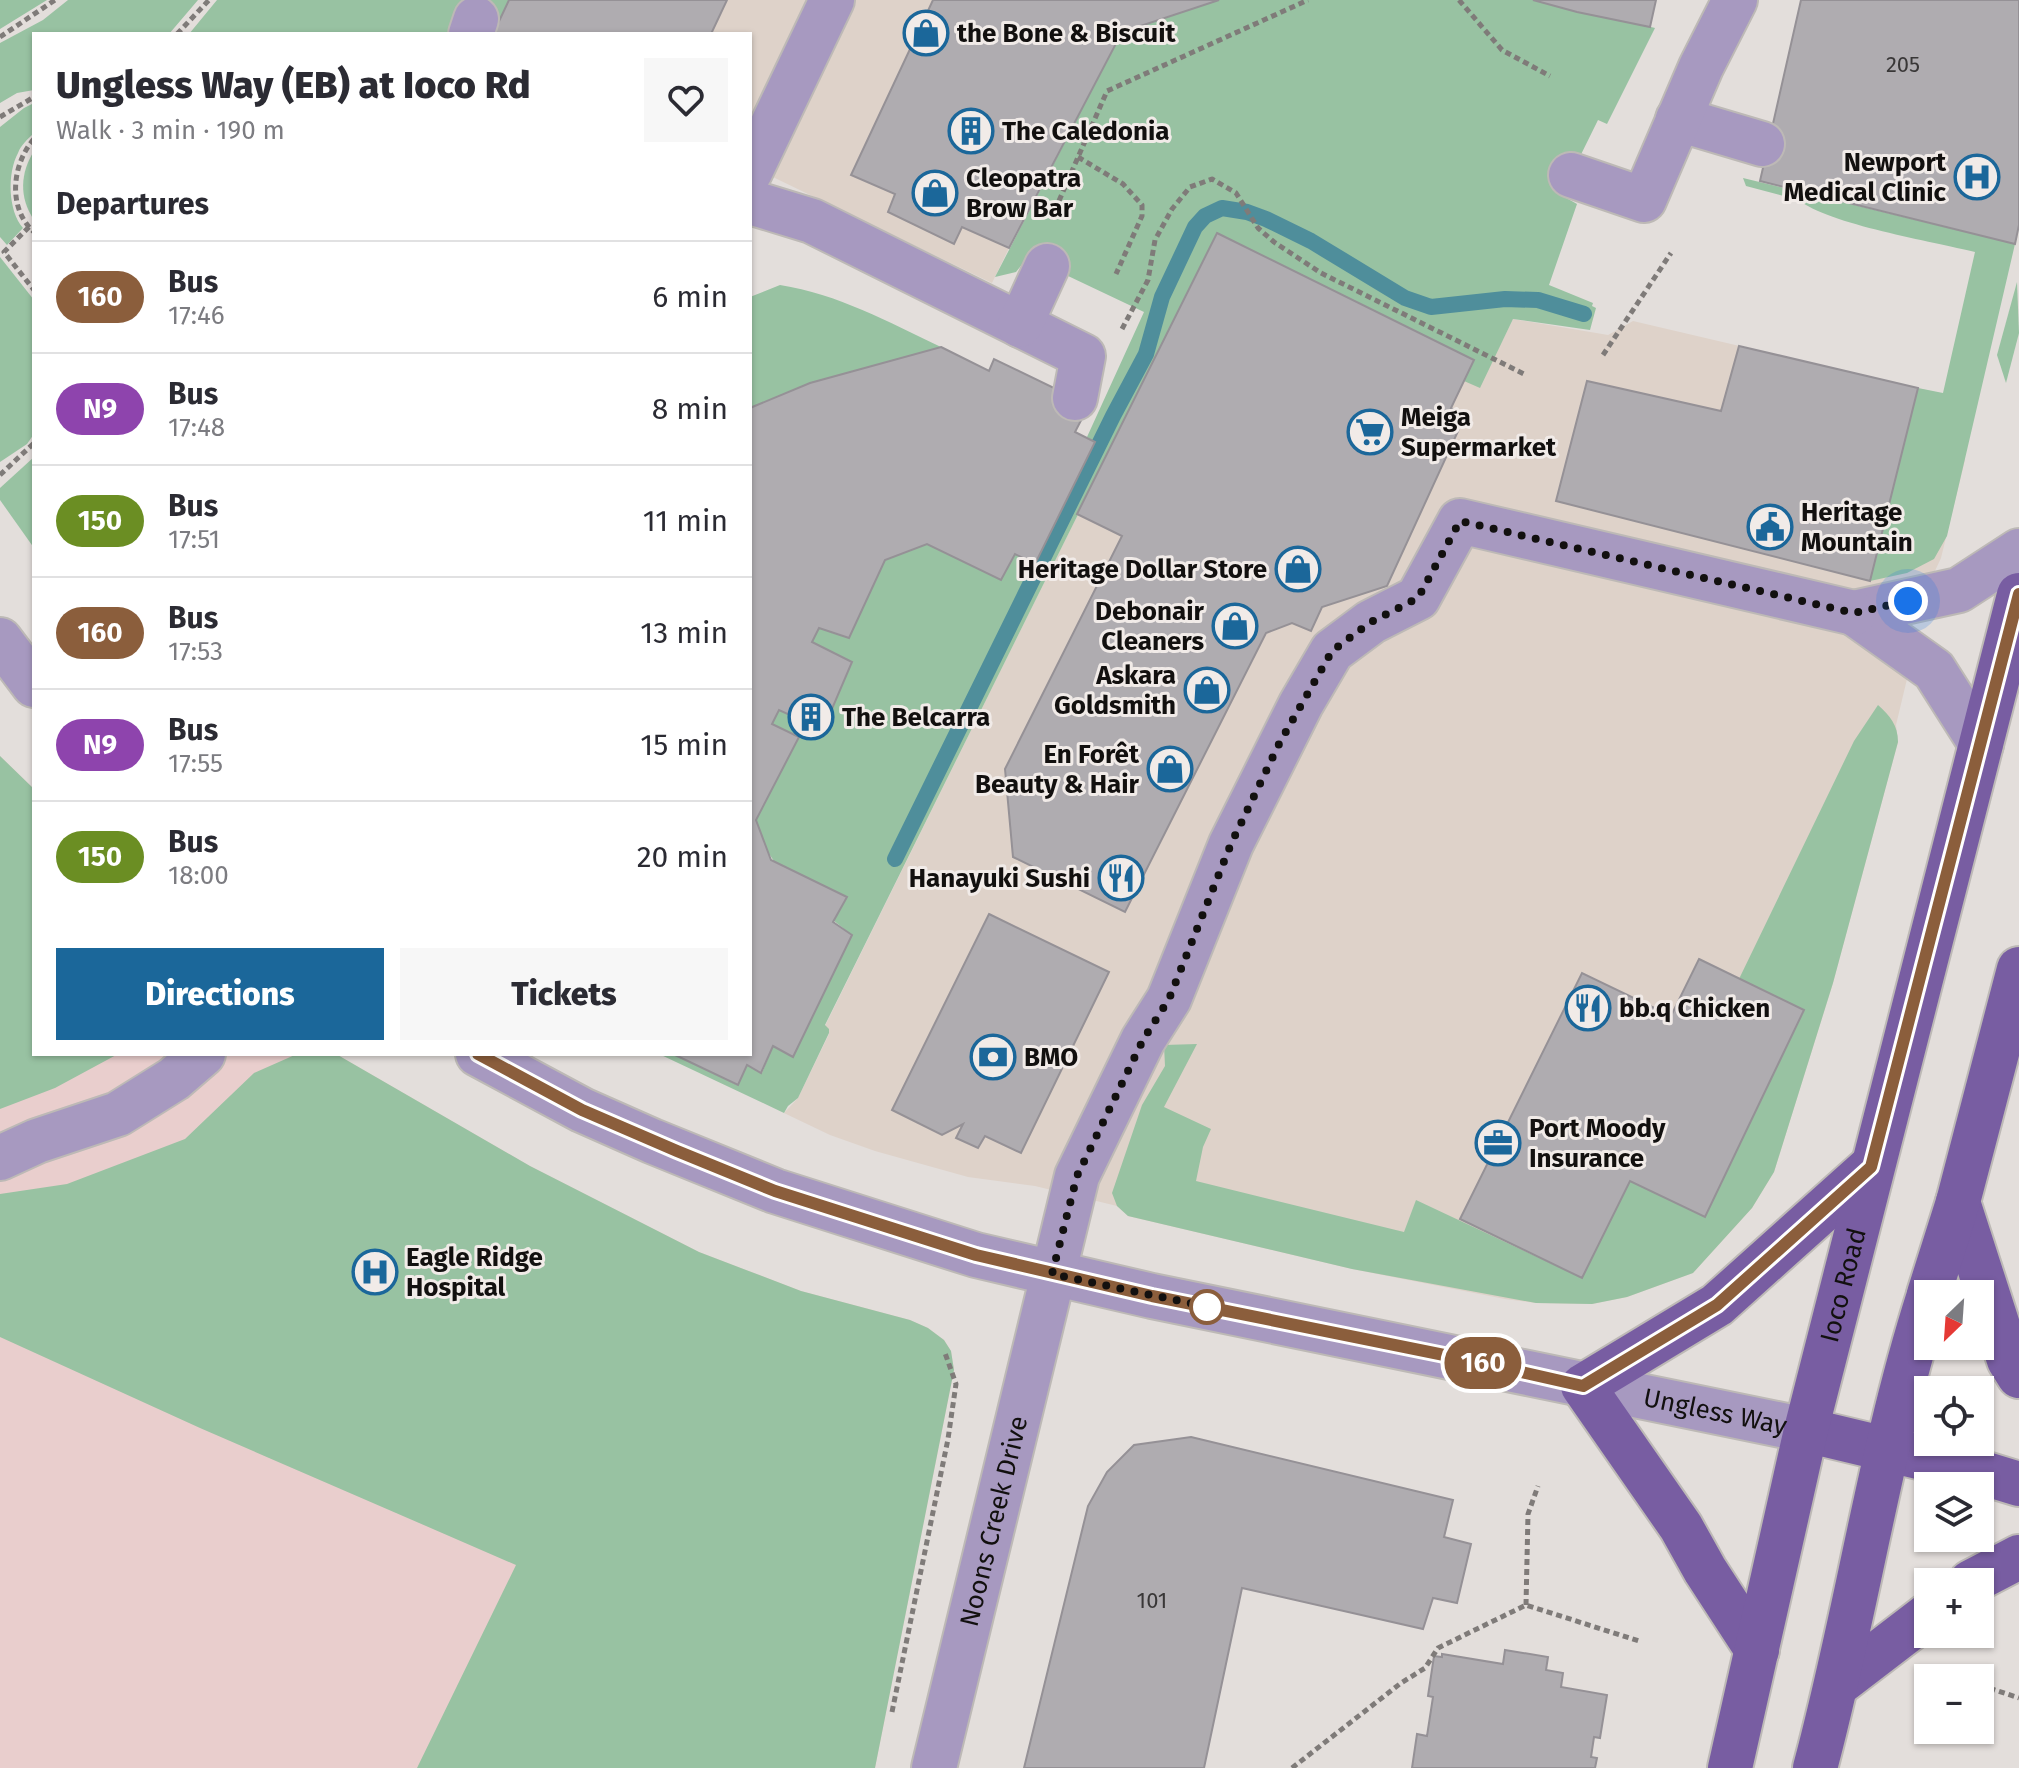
<!DOCTYPE html>
<html lang="en">
<head>
<meta charset="utf-8">
<style>
	:root { --surface:#fff; --page:#f7f7f7; --text:#2b2b33; --muted:#7c7c81; --line:#e1e1e2; --accent:#1b679a }
	body { margin:0; font-family:"Fira Sans",sans-serif; background:var(--page); color:var(--text); height:100vh; display:flex; flex-direction:column; font-size:30px; white-space:nowrap }
	* { box-sizing:border-box; margin:0 }
	p { font-size:26px; color:var(--muted) }
	.icon { flex:none; width:44px; height:44px; fill:none; stroke:currentColor; stroke-width:2; stroke-linecap:round; stroke-linejoin:round }
	.map { position:relative; flex:1; overflow:hidden }
	.side { position:absolute; left:32px; top:32px; width:720px; height:1024px; display:flex; flex-direction:column; background:var(--surface); border-radius:0px; box-shadow:0 2px 6px #0004 }
	.side>* { flex:none }
	.badge { padding:0 16px; border-radius:26px; font-size:28px; line-height:52px }
	.needle { width:52px; rotate:205deg }
	.buttons { position:absolute; left:1914px; top:1280px; display:grid; gap:16px }
	.buttons a { display:grid; place-items:center; width:80px; height:80px; border-radius:0px; background:var(--surface); box-shadow:0 2px 6px #0004; font-size:40px }
	.you { position:absolute; width:40px; height:40px; margin:-20px; border:6px solid #fff; border-radius:50%; background:#1a73e8; box-shadow:0 0 0 12px #1a73e833 }
	.map>.badge { position:absolute; translate:-50% -50%; box-shadow:0 0 0 4px #fff }
	h2 { padding:0 24px; font-size:30px; line-height:72px }
	.round { display:grid; place-items:center; flex:none; width:84px; height:84px; border-radius:0px; background:var(--page) }
	.overview { display:flex; align-items:center; justify-content:space-between; height:136px; padding:0 24px }
	h1 { font-size:38px; font-weight:800; line-height:60px }
	.cta { display:flex; gap:16px; margin-top:auto; padding:16px 24px }
	.cta a { flex:1; height:92px; border-radius:0px; background:var(--accent); color:#fff; font-size:32px; font-weight:800; line-height:92px; text-align:center }
	.cta a+a { background:var(--page); color:var(--text) }
	ul { padding:0; list-style:none }
	li { display:flex; align-items:center; gap:24px; height:112px; padding:0 24px; border-top:2px solid var(--line) }
	li div { flex:1 }
	li b { display:block; font-size:30px }
	li em { font-style:normal }
	li .badge { min-width:88px; font-weight:700; text-align:center }
	.map>svg:first-child { display:block }
	.built { fill:#ded2c9 }
	.medical { fill:#e9cecd }
	.green { fill:#98c2a2 }
	.lines { fill:none; stroke-linecap:round; stroke-linejoin:round }
	.stream { stroke:#4f8e9b; stroke-width:16 }
	.building { fill:#afacb0; stroke:#959196; stroke-width:2 }
	.minor-casing { stroke:#bdb9b6; stroke-width:48 }
	.major-casing { stroke:#bdb9b6; stroke-width:48 }
	.path { stroke:#7f7b79; stroke-width:5; stroke-dasharray:6 4; stroke-linecap:butt }
	.minor { stroke:#a799c0; stroke-width:44 }
	.major { stroke:#785da2; stroke-width:44 }
	.line-casing { stroke:#fff; stroke-width:18 }
	.line { stroke:#8b5e3c; stroke-width:12 }
	.walk { stroke:#12100f; stroke-width:8; stroke-dasharray:0 14.4 }
	.stop-dot { fill:#fff; stroke:#8b5e3c; stroke-width:4 }
	.labels { text-anchor:middle; stroke-width:6; stroke-linejoin:round; paint-order:stroke }
	.number-label { font-size:22px; fill:#393737 }
	.poi-label { font-size:26px; font-weight:bold; fill:#12100f; stroke:#f1ebe8; text-anchor:start }
	.street-label { font-size:26px; fill:#12100f; stroke:#f1ebe8 }
</style>
</head>
<body>
<div class="map">
<svg width="2019" height="1768" viewBox="0 0 2019 1768">
	<rect width="100%" height="100%" fill="#e3dedb"/>
	<g class="built">
		<path d="M727,0H933L851,174L895,194L954,243L962,227L1009,248L992,283L750,166V34H711Z"/>
		<path d="M1217,233L1474,360L1479,388L1513,319L1608,335L1633,321L1943,394L1965,460L1941,558L1933,575L1923,579L1898,669L1907,679L1896,725L1898,742L1833,983L1774,1172L1752,1208L1693,1273L1627,1297L1592,1304L1536,1303L1505,1299L1352,1269L1128,1216L1117,1206L1035,1186L968,1177L875,1151L830,1135L784,1113L798,1098L829,1034V1029L825,1026Z"/>
	</g>
	<path class="medical" d="M0,756L34,789V1054H336L530,1166L699,1252L801,1291L910,1320L928,1328L944,1340L951,1351L954,1370L875,1768H0Z"/>
	<g class="green">
		<path d="M0,0H47L0,29Z"/>
		<path d="M68,0H198L169,34H34V90L17,93L0,103V43L43,20Z"/>
		<path d="M217,0H510L496,29L460,11L447,34H189Z"/>
		<path d="M1219,0H1544L1655,28L1607,124L1598,120L1561,195L1577,204L1549,285L1593,303L1592,306L1596,308L1590,330L1513,319L1480,388L1464,381L1474,360L1217,234L825,1025L829,1029V1033L798,1098L788,1106L784,1113L659,1054H673L737,1085L747,1065L762,1073L773,1046L793,1056L852,935C822,912 755,858 756,817C757,786 767,754 772,724L779,710L823,730L852,662L812,642L819,628L849,638L885,560L927,544L1001,580L1015,554L1035,564L1095,442L1087,437L1144,312L1028,257L1016,272L995,277L1122,32Z"/>
		<path d="M34,103V133C28,139 21,145 18,153C7,173 8,211 23,228L7,245L0,237V127L24,108Z"/>
		<path d="M34,151V220C19,198 20,173 34,151Z"/>
		<path d="M1743,178L2015,244L1947,536L1934,559L1907,573L1870,581L1918,388L1943,393L1975,252C1935,242 1827,224 1799,200L1746,186Z"/>
		<path d="M0,257L34,300V434L27,444L0,462Z"/>
		<path d="M2017,282L2019,333L2006,383L1997,355Z"/>
		<path d="M780,285C838,294 888,322 941,347L750,409V297Z"/>
		<path d="M34,457V548L0,500V488Z"/>
		<path d="M1878,705C1890,716 1898,725 1898,742L1833,983L1774,1172L1752,1208L1693,1273L1627,1297L1592,1304L1536,1303L1352,1269L1128,1216L1117,1206L1112,1193L1142,1105L1165,1066L1164,1045L1197,1044L1164,1107L1211,1129L1203,1147L1196,1181L1404,1232L1416,1200L1582,1278L1630,1181L1705,1217L1804,1011L1739,979L1854,741Z"/>
		<path d="M0,756L34,789V1054H118L55,1088L0,1109Z"/>
		<path d="M297,1054H336L530,1166L699,1252L801,1291L910,1320L928,1328L944,1340L951,1351L954,1370L875,1768H417L516,1565L200,1428L0,1337V1194L67,1184L185,1139L254,1073Z"/>
	</g>
	<g class="lines">
		<path class="stream" d="M895,859L1113,416L1146,354L1162,297L1195,227L1205,216L1222,208L1247,212L1266,219L1311,241L1405,298L1431,307L1505,299L1538,300L1584,314"/>
	</g>
	<g class="building">
		<path d="M509,0H727L711,34H493Z"/>
		<path d="M933,0H1219L1122,32L1009,248L962,227L954,244L888,212L895,194L851,175Z"/>
		<path d="M1533,0H1656L1650,27L1577,12Z"/>
		<path d="M1801,0H2019V225L2015,244L1760,181Z"/>
		<path d="M1217,233L1474,360L1451,408L1465,416L1387,586L1322,607L1311,631L1292,623L1266,633L1125,912L1013,857L1005,769L1122,536L1077,514Z"/>
		<path d="M1739,346L1918,388L1870,581L1556,501L1587,381L1721,411Z"/>
		<path d="M941,347L989,371L994,359L1089,405L1075,432L1095,442L1035,564L1015,554L1001,580L927,544L885,560L849,638L819,628L812,642L852,662L823,730L779,710L772,724L799,737L756,820L771,860L847,897L833,922L852,935L793,1057L773,1046L761,1073L747,1065L738,1085L673,1054H750V408L810,383Z"/>
		<path d="M989,914L1109,972L1021,1153L985,1136L978,1148L956,1138L963,1124L942,1135L892,1110Z"/>
		<path d="M1699,959L1804,1010L1705,1217L1630,1181L1582,1278L1460,1219L1582,973L1671,1016Z"/>
		<path d="M1191,1437L1453,1500L1444,1537L1471,1544L1457,1603L1433,1598L1423,1629L1242,1588L1204,1768H1024L1088,1506L1107,1472L1134,1445Z"/>
		<path d="M1505,1650L1548,1657L1546,1670L1563,1673L1561,1687L1607,1695L1600,1738L1594,1737L1591,1757L1597,1758L1595,1768H1412L1417,1734L1427,1736L1433,1697L1428,1696L1434,1656L1442,1657V1654L1503,1664Z"/>
	</g>
	<g class="lines">
		<g class="minor-casing">
			<g id="minor">
				<path d="M471,34L476,19"/>
				<path d="M1678,119L1762,144"/>
				<path d="M750,172L832,0"/>
				<path d="M1571,175L1644,200L1701,67L1735,0"/>
				<path d="M750,202L812,221L1083,356L1075,398"/>
				<path d="M1020,325L1047,266"/>
				<path d="M0,640L34,685"/>
				<path d="M1981,744L1934,670L1854,613L1959,590L2019,551"/>
				<path id="s1" d="M478,1054L582,1110L652,1141L775,1191L976,1255L1152,1296L1806,1430"/>
				<path d="M0,1158L37,1141L118,1114L174,1079L203,1054"/>
				<path id="s2" d="M934,1768L1077,1176L1143,1040L1169,999L1231,844L1301,704L1332,651L1371,622L1418,598L1460,521L1854,613"/>
			</g>
		</g>
		<g class="major-casing">
			<g id="major">
				<path d="M1958,1202L2009,1360L2019,1376"/>
				<path d="M1929,1294L1958,1202L2019,969"/>
				<path d="M1806,1430L1973,1470L2019,1484"/>
				<path d="M1971,1582L2019,1557"/>
				<path d="M1757,1650L1705,1570L1681,1527L1583,1386L1717,1305L1871,1167"/>
				<path d="M1838,1684L1928,1615"/>
				<path id="s3" d="M1730,1768L1806,1430L2019,595"/>
				<path d="M1815,1768C1857,1612 1879,1452 1928,1298"/>
			</g>
		</g>
		<g class="path">
			<path d="M1459,0L1502,50L1550,76"/>
			<path d="M177,34L209,0"/>
			<path d="M0,37L55,0"/>
			<path d="M0,117L34,97"/>
			<path d="M34,139C12,164 7,208 34,232"/>
			<path d="M1078,157L1123,184L1142,205V216L1116,274"/>
			<path d="M1051,219L1107,91L1308,0"/>
			<path d="M29,227L4,252L34,290"/>
			<path d="M1122,329L1148,280L1155,240L1172,209L1190,187L1212,179L1236,193L1258,228L1274,242L1321,273L1524,374"/>
			<path d="M1603,355L1671,253"/>
			<path d="M0,475L34,443"/>
			<path d="M1526,1605L1528,1514L1538,1486"/>
			<path d="M1939,1670L1961,1678"/>
			<path d="M1980,1685L2019,1698"/>
			<path d="M892,1712L948,1439L956,1384L945,1353"/>
			<path d="M1292,1768L1401,1683L1425,1668L1438,1648L1526,1605L1639,1641"/>
		</g>
		<use href="#minor" class="minor"/>
		<use href="#major" class="major"/>
	</g>
	<g class="lines">
		<g class="line-casing">
			<path id="line" d="M478,1054L582,1110L677,1151L775,1191L976,1255L1152,1296L1464,1359L1583,1386L1717,1305L1871,1167L2019,594"/>
		</g>
		<use href="#line" class="line"/>
		<path class="walk" d="M1207,1307L1213,1308L1052,1274L1077,1176L1143,1040L1169,999L1231,844L1280,742L1332,651L1371,622L1418,598L1460,521L1854,613L1908,601"/>
	</g>
	<defs>
		<g id="shop-ring" transform="scale(2.3)"><circle r="9.5" fill="#f1ebe8" stroke="#1b679a" stroke-width="1.5"/><path d="M-5-2.5h2.3a2.7 3.5 0 0 1 5.4 0H5L5.5 6h-11ZM-1.5-2.5h3a1.5 2.3 0 0 0-3 0Z" fill="#1b679a"/></g>
		<g id="building-ring" transform="scale(2.3)"><circle r="9.5" fill="#f1ebe8" stroke="#1b679a" stroke-width="1.5"/><path d="M-4-6H4V6H1V3H-1V6H-4ZM-2.5-4.3h1.7v1.8h-1.7ZM.8-4.3h1.7v1.8H.8ZM-2.5-1h1.7V.8h-1.7ZM.8-1h1.7V.8H.8Z" fill="#1b679a"/></g>
		<g id="hospital-ring" transform="scale(2.3)"><circle r="9.5" fill="#f1ebe8" stroke="#1b679a" stroke-width="1.5"/><path d="M-5-5h3v3.5h4V-5h3V5h-3V1.5h-4V5h-3Z" fill="#1b679a"/></g>
		<g id="supermarket-ring" transform="scale(2.3)"><circle r="9.5" fill="#f1ebe8" stroke="#1b679a" stroke-width="1.5"/><path d="M-6-5.5h2.5l.6 2H6L4.5 2H-2.5L-4.4-4H-6ZM-1.5 3.2a1.3 1.3 0 1 0 .1 0ZM3 3.2a1.3 1.3 0 1 0 .1 0Z" fill="#1b679a"/></g>
		<g id="civic-ring" transform="scale(2.3)"><circle r="9.5" fill="#f1ebe8" stroke="#1b679a" stroke-width="1.5"/><path d="M-.6-6.5H3V-4.5H.6V-3L4-1V1h2V6H-6V1h2V-1L-.6-3ZM-1.2 2.5V6h2.4V2.5Z" fill="#1b679a"/></g>
		<g id="restaurant-ring" transform="scale(2.3)"><circle r="9.5" fill="#f1ebe8" stroke="#1b679a" stroke-width="1.5"/><path d="M-5-6h1v4h1v-4h1v4h1v-4h1v5L-1.5 .5V6h-2V.5L-5-1ZM5-6V6H3V1.5H1.5Q1.5-4 5-6Z" fill="#1b679a"/></g>
		<g id="bank-ring" transform="scale(2.3)"><circle r="9.5" fill="#f1ebe8" stroke="#1b679a" stroke-width="1.5"/><path d="M-6-4H6V4H-6ZM0-2.3a2.3 2.3 0 1 0 0 4.6a2.3 2.3 0 1 0 0-4.6Z" fill="#1b679a"/></g>
		<g id="office-ring" transform="scale(2.3)"><circle r="9.5" fill="#f1ebe8" stroke="#1b679a" stroke-width="1.5"/><path d="M-6-3h4V-5.5h4V-3h4V5H-6ZM-1-4.5V-3h2v-1.5ZM-6 0V1H6V0Z" fill="#1b679a"/></g>
	</defs>
	<g fill-rule="evenodd">
		<use href="#shop-ring" x="926" y="33"/>
		<use href="#building-ring" x="971" y="131"/>
		<use href="#hospital-ring" x="1977" y="177"/>
		<use href="#shop-ring" x="935" y="193"/>
		<use href="#supermarket-ring" x="1370" y="432"/>
		<use href="#civic-ring" x="1770" y="527"/>
		<use href="#shop-ring" x="1298" y="569"/>
		<use href="#shop-ring" x="1235" y="626"/>
		<use href="#shop-ring" x="1207" y="690"/>
		<use href="#building-ring" x="811" y="717"/>
		<use href="#shop-ring" x="1170" y="769"/>
		<use href="#restaurant-ring" x="1121" y="878"/>
		<use href="#restaurant-ring" x="1588" y="1008"/>
		<use href="#bank-ring" x="993" y="1057"/>
		<use href="#office-ring" x="1498" y="1143"/>
		<use href="#hospital-ring" x="375" y="1272"/>
	</g>
	<circle class="stop-dot" cx="1207" cy="1307" r="16"/>
	<g class="labels">
		<g class="number-label">
			<text x="1903" y="72">205</text>
			<text x="1152" y="1608">101</text>
		</g>
		<g class="poi-label">
			<text x="957" y="42">the Bone &amp; Biscuit</text>
			<text x="1002" y="140">The Caledonia</text>
			<text x="1946" y="171" text-anchor="end">Newport<tspan x="1946" dy="30">Medical Clinic</tspan></text>
			<text x="966" y="187">Cleopatra<tspan x="966" dy="30">Brow Bar</tspan></text>
			<text x="1401" y="426">Meiga<tspan x="1401" dy="30">Supermarket</tspan></text>
			<text x="1801" y="521">Heritage<tspan x="1801" dy="30">Mountain</tspan></text>
			<text x="1267" y="578" text-anchor="end">Heritage Dollar Store</text>
			<text x="1204" y="620" text-anchor="end">Debonair<tspan x="1204" dy="30">Cleaners</tspan></text>
			<text x="1176" y="684" text-anchor="end">Askara<tspan x="1176" dy="30">Goldsmith</tspan></text>
			<text x="842" y="726">The Belcarra</text>
			<text x="1139" y="763" text-anchor="end">En Forêt<tspan x="1139" dy="30">Beauty &amp; Hair</tspan></text>
			<text x="1090" y="887" text-anchor="end">Hanayuki Sushi</text>
			<text x="1619" y="1017">bb.q Chicken</text>
			<text x="1024" y="1066">BMO</text>
			<text x="1529" y="1137">Port Moody<tspan x="1529" dy="30">Insurance</tspan></text>
			<text x="406" y="1266">Eagle Ridge<tspan x="406" dy="30">Hospital</tspan></text>
		</g>
		<g class="street-label">
			<text dy="9" stroke="none"><textPath href="#s3" startOffset="496">Ioco Road</textPath></text>
			<text dy="9" stroke="none"><textPath href="#s1" startOffset="1294">Ungless Way</textPath></text>
			<text dy="9" stroke="none"><textPath href="#s2" startOffset="254">Noons Creek Drive</textPath></text>
		</g>
	</g>
</svg>
<div class="buttons">
<a><svg class="needle" viewBox="-14 -14 28 28"><path d="M0-13l5 13h-10z" fill="#e53935"/><path d="M0 13l5-13h-10z" fill="#7c7c81"/></svg></a>
<a><svg class="icon" aria-label="locate" viewBox="0 0 24 24"><circle cx="12" cy="12" r="6"/><path d="M12 2v4M12 18v4M2 12h4M18 12h4"/></svg></a>
<a><svg class="icon" aria-label="layers" viewBox="0 0 24 24"><path d="M12 4l9 5-9 5-9-5zM3 14l9 5 9-5"/></svg></a>
<a>+</a>
<a>−</a>
</div>
<div class="you" style="left:1908px;top:601px"></div>
<b class="badge" style="left:1483px;top:1363px;background:#8b5e3c;color:#fff">160</b>
<section class="side">
<div class="overview"><div><h1>Ungless Way (EB) at Ioco Rd</h1><p>Walk · 3 min · 190 m</p></div><a class="round"><svg class="icon" aria-label="heart" viewBox="0 0 24 24"><path d="M12 20l-8-8c-3-5 5-10 8-4 3-6 11-1 8 4z"/></svg></a></div>
<h2>Departures</h2>
<ul>
<li><span class="badge" style="background:#8b5e3c;color:#fff">160</span><div><b>Bus</b><p>17:46</p></div><em>6 min</em></li>
<li><span class="badge" style="background:#8e44ad;color:#fff">N9</span><div><b>Bus</b><p>17:48</p></div><em>8 min</em></li>
<li><span class="badge" style="background:#6b8e23;color:#fff">150</span><div><b>Bus</b><p>17:51</p></div><em>11 min</em></li>
<li><span class="badge" style="background:#8b5e3c;color:#fff">160</span><div><b>Bus</b><p>17:53</p></div><em>13 min</em></li>
<li><span class="badge" style="background:#8e44ad;color:#fff">N9</span><div><b>Bus</b><p>17:55</p></div><em>15 min</em></li>
<li><span class="badge" style="background:#6b8e23;color:#fff">150</span><div><b>Bus</b><p>18:00</p></div><em>20 min</em></li>
</ul>
<div class="cta"><a>Directions</a><a>Tickets</a></div>
</section>
</div>
</body>
</html>
